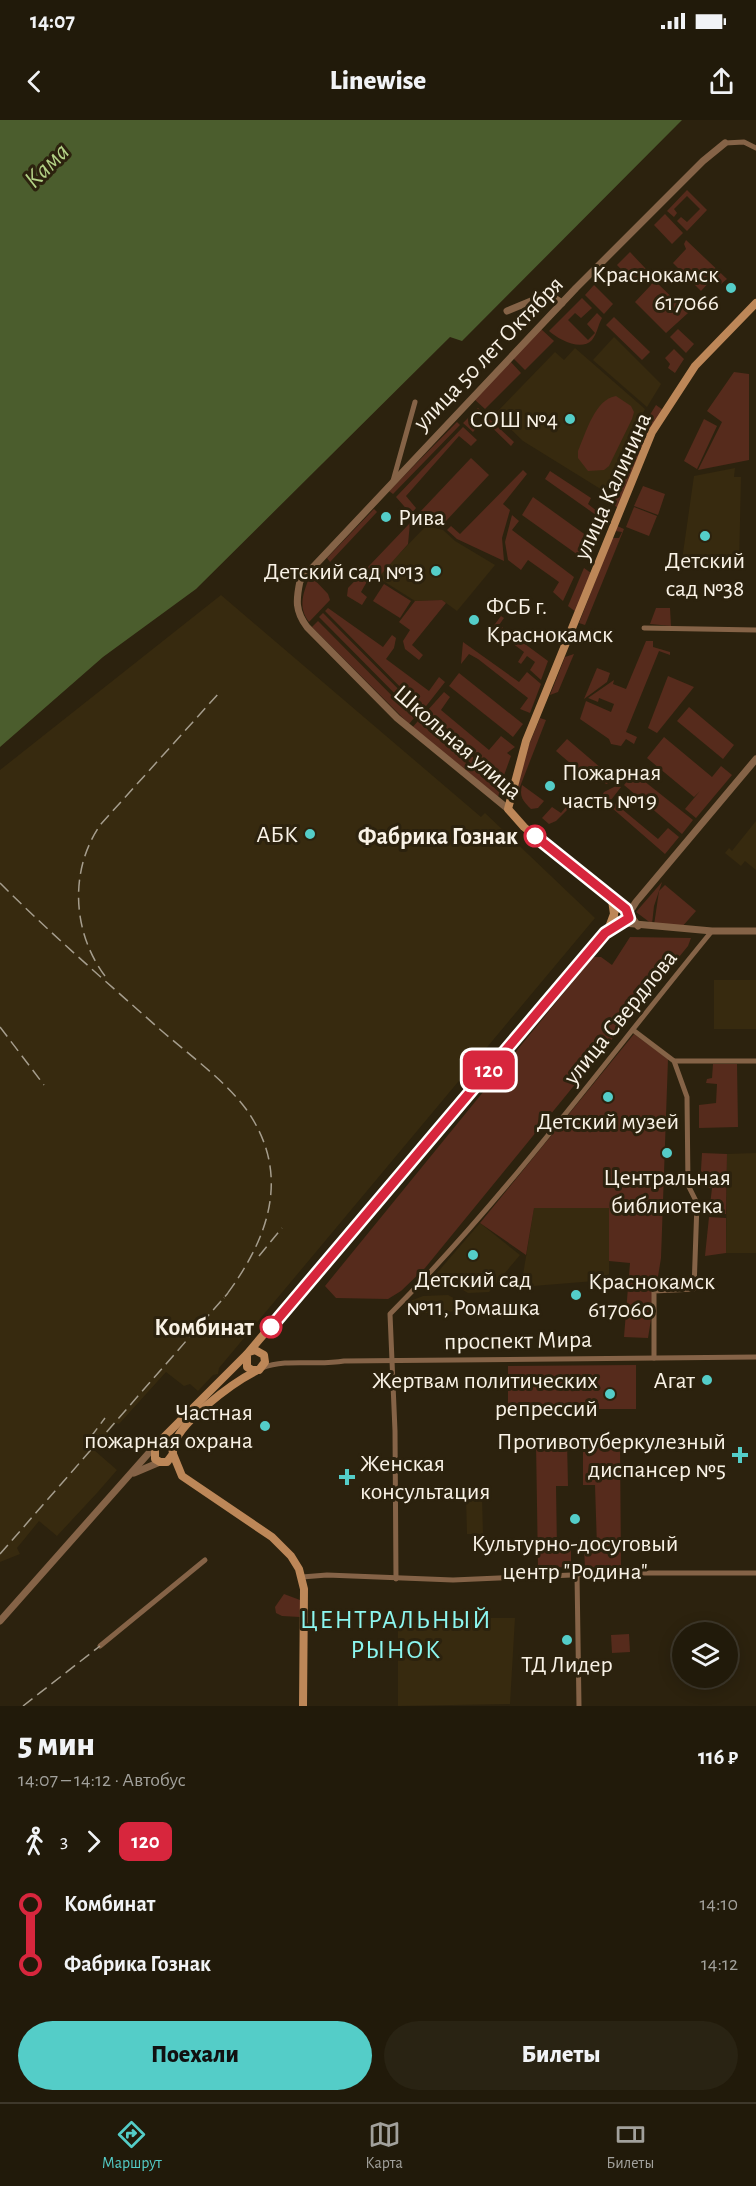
<!DOCTYPE html>
<html lang="ru">
<head>
<meta charset="utf-8">
<style>
	:root { --surface:#211a0a; --page:#292313; --text:#f1f3f6; --muted:#a2a19c; --line:#3e382b; --accent:#54cdc8 }
	body { margin:0; font-family:"Alegreya Sans",sans-serif; background:var(--page); color:var(--text); height:100vh; display:flex; flex-direction:column; font-size:22px; white-space:nowrap }
	* { box-sizing:border-box; margin:0 }
	p { font-size:20px; color:var(--muted) }
	.icon { flex:none; width:33px; height:33px; fill:none; stroke:currentColor; stroke-width:2; stroke-linecap:round; stroke-linejoin:round }
	.map { position:relative; height:1586px; overflow:hidden }
	.side { display:flex; flex-direction:column; background:var(--surface); flex:1 }
	.side>* { flex:none }
	.badge { padding:0 12px; border-radius:9px; font-size:21px; line-height:39px }
	.buttons { position:absolute; left:672px; top:1502px; display:grid; gap:12px }
	.buttons a { display:grid; place-items:center; width:66px; height:66px; border-radius:50%; background:var(--surface); box-shadow:0 3px 15px #0003,0 0 0 2px var(--line); font-size:30px }
	.map>.badge { position:absolute; translate:-50% -50%; box-shadow:0 0 0 3px #fff }
	.legs { display:flex; align-items:center; gap:9px; height:66px; padding:0 18px; font-size:20px }
	.legs p { margin-inline-start:auto }
	.headline { display:flex; align-items:center; justify-content:space-between; height:102px; padding:0 18px }
	h1 { font-size:33px; font-weight:800; line-height:45px }
	.button { display:flex; gap:12px; margin-top:auto; padding:12px 18px }
	.button a { flex:1; height:69px; border-radius:36px; background:var(--accent); color:#111; font-size:24px; font-weight:800; line-height:69px; text-align:center }
	.button a+a { background:var(--page); color:var(--text) }
	ul { padding:0 18px; list-style:none }
	li { display:flex; align-items:center; gap:21px; height:60px; font-size:22px }
	li i { display:grid; place-items:center; width:9px; height:100%; margin:0 8px; background:currentColor }
	li i::after { content:''; width:15px; height:15px; margin:-8px; border:4px solid; border-radius:50%; background:var(--surface) }
	li p { margin-inline-start:auto }
	li:first-child i { background:linear-gradient(#0000 50%,currentColor 0) }
	li:last-child i { background:linear-gradient(currentColor 50%,#0000 0) }
	.status { display:flex; justify-content:space-between; align-items:center; height:42px; padding:0 30px; background:var(--surface); direction:ltr }
	.status svg { height:16px; fill:currentColor }
	header { display:flex; justify-content:space-between; align-items:center; height:78px; padding:0 18px; background:var(--surface); font-size:27px; font-weight:800 }
	.dock { display:flex; justify-content:space-around; align-items:center; height:84px; border-top:2px solid var(--line); background:var(--surface); font-size:16px; color:var(--muted) }
	.dock a { display:grid; justify-items:center; gap:3px }
	.dock .on { color:var(--accent) }
	.map>svg:first-child { display:block }
	.built { fill:#372a0f }
	.green { fill:#562b1c }
	.water { fill:#4b5d2d }
	.lines { fill:none; stroke-linecap:round; stroke-linejoin:round }
	.minor { stroke:#856347; stroke-width:5 }
	.tertiary { stroke:#856347; stroke-width:7 }
	.secondary { stroke:#bd8758; stroke-width:8 }
	.rail { stroke:#a59d8d; stroke-width:1.5; stroke-dasharray:12 6; stroke-linecap:butt }
	.line-1-casing { stroke:#fff; stroke-width:14 }
	.line-1 { stroke:#d7263d; stroke-width:9 }
	.poi-dot { fill:#54cdc8; stroke:#2c220e; stroke-width:2 }
	.stop-1-dot { fill:#fff; stroke:#d7263d; stroke-width:3 }
	.labels { text-anchor:middle; stroke-width:6; stroke-linejoin:round; paint-order:stroke }
	.poi-label { font-size:24px; fill:#f9f2e6; stroke:#2c220e; text-anchor:end }
	.street-label { font-size:24px; fill:#f9f2e6; stroke:#2c220e }
	.stop-label { font-size:24px; font-weight:bold; fill:#f9f2e6; stroke:#2c220e; text-anchor:end }
	.water-label { font-size:26px; font-style:italic; fill:#b4d286; stroke:#2c220e }
	.neighbourhood-label { font-size:26px; letter-spacing:1.5px; fill:#8cf7f0; stroke:#2c220e }
</style>
</head>
<body>
<div class="status"><b>14:07</b><svg viewBox="0 0 49 12"><path d="M0 12V9h3v3zM5 12V6h3v6zM10 12V3h3v9zM15 12V0h3v12zM26 1h20v11H26zM47 4h2v5h-2z"/></svg></div>
<header><svg class="icon" aria-label="back" viewBox="0 0 24 24"><path d="M15 5l-7 7 7 7"/></svg>Linewise<svg class="icon" aria-label="share" viewBox="0 0 24 24"><path d="M12 15V3M7 8l5-5 5 5M5 13v7h14v-7"/></svg></header>
<div class="map">
<svg width="756" height="1586" viewBox="0 0 756 1586">
	<rect width="100%" height="100%" fill="#2c220e"/>
	<g class="built">
		<path d="M614,217L661,264L647,287L593,240Z"/>
		<path d="M575,228L645,289L607,373L523,321L495,294L555,232L564,240Z"/>
		<path d="M735,348L734,357H741L739,446L681,447L694,356Z"/>
		<path d="M426,406L443,410L455,421L495,445L457,491L442,480L415,481L377,457Z"/>
		<path d="M221,475L481,697L485,693L595,798L219,1248L218,1254L213,1255L198,1271L190,1264L184,1266L166,1252L119,1304L116,1303L94,1330L117,1350L97,1373L57,1416L39,1401L17,1428L20,1434L0,1442V650Z"/>
		<path d="M756,701V750L745,741L741,746L725,733L729,728L732,731Z"/>
		<rect x="714" y="860" width="42" height="49"/>
		<path d="M756,1033V1133H726L727,1034Z"/>
		<path d="M534,1088H609V1154L607,1155V1160L521,1167Z"/>
		<path d="M480,1103L520,1135L489,1172L468,1173L436,1154Z"/>
		<path d="M448,1175L461,1182L462,1191L406,1194L405,1183L423,1176Z"/>
		<path d="M482,1376L483,1414H467L466,1377Z"/>
		<path d="M456,1498H515L510,1584L398,1586V1503H455Z"/>
	</g>
	<g class="green">
		<path d="M687,70L707,90L687,111L677,101L681,97L687,102L700,89L687,76L674,89L677,93L674,97L667,91Z"/>
		<path d="M665,94L683,113L672,124L654,105Z"/>
		<path d="M686,120L727,159L721,164L714,157L701,171L673,143L686,129L684,124Z"/>
		<path d="M630,132L646,149L633,162L617,145Z"/>
		<path d="M652,158L688,193L666,213L635,182L651,165L649,160Z"/>
		<path d="M594,165L613,184L604,194L585,175Z"/>
		<path d="M582,178L592,188L581,198L575,193L568,200L588,220L595,213L587,204L597,193L602,198C598,205 597,214 592,220C581,232 558,219 549,211Z"/>
		<path d="M614,197L650,232L642,240L606,205Z"/>
		<path d="M541,209L554,221L525,250L513,238Z"/>
		<path d="M678,209L694,224L686,233L670,217Z"/>
		<path d="M674,229L684,239L675,253L668,248L670,244L665,238Z"/>
		<path d="M510,241L521,253L485,289L474,279Z"/>
		<path d="M734,252L749,254V340L698,350L722,302L707,291Z"/>
		<path d="M616,276L631,286L634,292L632,299L609,346L604,350L588,351L578,338V331C586,313 595,279 616,276Z"/>
		<path d="M656,285L663,290L618,388L611,383C624,349 636,316 656,285Z"/>
		<path d="M478,288L514,322L511,326L479,295L472,302L477,307L473,312L463,303Z"/>
		<path d="M704,299L717,306L697,349L684,341Z"/>
		<path d="M457,302L460,305L393,374L389,371Z"/>
		<path d="M463,307L477,320L471,326L459,316L406,376L416,388L411,394L396,377Z"/>
		<path d="M471,338L489,355L445,402L420,392Z"/>
		<path d="M523,350L527,354L503,384L510,390L502,418L504,441L457,419L447,410L451,406L460,414Z"/>
		<path d="M550,351L591,378L588,384L598,392L596,395L545,359Z"/>
		<path d="M643,366L665,374L658,395L634,386Z"/>
		<path d="M533,377L587,416L578,435L522,395Z"/>
		<path d="M634,387L657,396L649,416L626,407Z"/>
		<path d="M374,389L377,392L330,442L327,438Z"/>
		<path d="M512,395L519,401L512,410L574,457L563,481L553,472L559,462L528,440L521,450L508,440L505,422Z"/>
		<path d="M410,403L408,424L375,461L369,458L361,472L367,477L362,485L347,476L348,468Z"/>
		<path d="M617,406L624,409L585,505L579,503L612,418H619L622,412L615,411Z"/>
		<path d="M584,448L591,453L576,492L568,486Z"/>
		<path d="M310,455L328,474L330,480L309,502C297,486 304,472 310,455Z"/>
		<path d="M384,464L411,481L400,498L373,481Z"/>
		<path d="M442,480L446,483L412,525L423,535L419,540L405,529L403,521L410,510L399,502L415,481Z"/>
		<path d="M328,488L383,527L392,515L396,518L394,528L386,539L429,571L439,557L445,562L423,590L325,491Z"/>
		<path d="M656,488H670L671,506L650,504Z"/>
		<path d="M323,493L421,592L417,596L319,497Z"/>
		<path d="M501,496L504,498L499,505L548,541L541,560L530,550L535,542L527,536L521,544L518,542L524,532L492,508Z"/>
		<path d="M318,501L414,598L409,604L312,507Z"/>
		<path d="M646,521H653V527L670,532V535L659,531L626,612L637,617L634,624L626,619L621,626L611,624L609,619L580,599L586,581L611,592L614,584L599,578L598,582L588,578L614,560L613,564L626,569Z"/>
		<path d="M463,522L519,562L527,552L541,564L530,593L520,589L528,578L478,539L469,534L461,544Z"/>
		<path d="M574,534L558,572L550,575L565,537Z"/>
		<path d="M597,548L610,553L607,562L584,579Z"/>
		<path d="M459,553L523,604L513,617L449,566Z"/>
		<path d="M668,556L694,567L657,613L648,608Z"/>
		<path d="M444,572L450,577L441,590L489,630L501,616L515,627L507,633L511,636L503,658L427,591Z"/>
		<path d="M689,587L734,625L723,639L677,601Z"/>
		<path d="M424,594L502,663L501,669L419,599Z"/>
		<path d="M540,598L546,600L516,677H514L524,637Z"/>
		<path d="M418,601L500,672L497,679L412,608Z"/>
		<path d="M664,617L712,657L721,646L732,655L696,698L685,689L700,671L694,677L647,638Z"/>
		<path d="M567,619L615,660L606,664L597,653L591,661L556,631Z"/>
		<path d="M634,653L693,700L682,714L624,665Z"/>
		<path d="M522,665L544,681L538,688L531,689C523,681 519,677 522,665Z"/>
		<path d="M618,665L621,667L611,680L658,719L668,708L679,717L665,734L604,681L602,676L604,672Z"/>
		<path d="M577,674L580,677L556,701L549,704L542,698L552,687L561,693Z"/>
		<path d="M662,762L654,786L652,804L636,792Z"/>
		<path d="M665,765L696,791L681,808L654,805L659,771Z"/>
		<path d="M630,817L691,818L688,826L425,1148L401,1171L388,1179L336,1178L325,1166L593,837H601L612,845Z"/>
		<path d="M634,914L668,939L661,1138L648,1218L624,1217L630,1143L609,1141V1088H534L526,1135L480,1103Z"/>
		<path d="M713,944H737L738,1007L699,1008V985L716,983L717,964L706,963L707,959L712,958Z"/>
		<path d="M702,1033L727,1034L726,1094H709L712,1068L700,1067Z"/>
		<path d="M709,1097L726,1098V1133L705,1136Z"/>
		<path d="M636,1245V1289H508V1246Z"/>
		<path d="M567,1321L568,1366H556L557,1430H571V1447L538,1448L536,1322Z"/>
		<path d="M583,1322H620L621,1446L585,1448L584,1428L597,1427L595,1365H583Z"/>
		<path d="M284,1474L300,1480V1497L282,1496L276,1493L275,1487Z"/>
		<path d="M629,1514L630,1532L612,1533L611,1515Z"/>
	</g>
	<path class="water" d="M0,0H682L462,221L450,217L196,469L103,537L0,627Z"/>
	<g class="lines">
		<g class="minor">
			<path d="M725,23L744,22L756,28"/>
			<path d="M393,361L415,282"/>
			<path d="M644,508L756,510"/>
			<path d="M633,910L674,941H756"/>
			<path d="M654,1238V1171L694,1169L697,1083L688,1065L687,977L674,941"/>
			<path d="M262,1248C287,1238 317,1246 344,1241L756,1237"/>
			<path d="M577,1454L579,1586"/>
			<path d="M302,1457L327,1455L453,1460L618,1453H756"/>
			<path d="M396,1459L395,1311L390,1194C507,1076 606,940 712,811"/>
			<path d="M100,1526L205,1440"/>
		</g>
		<g class="tertiary">
			<path d="M507,191L548,174L562,183"/>
			<path d="M508,689L397,598L307,507C295,491 296,480 300,461L576,168L703,41L725,23"/>
			<path d="M624,803L712,811H756"/>
			<path d="M638,806L629,793L636,782L756,639"/>
			<path d="M134,1353L160,1342"/>
			<path d="M0,1501L155,1326"/>
		</g>
		<g class="secondary">
			<circle cx="622" cy="795" r="8"/>
			<path d="M624,788L524,707L508,689L526,621L652,312L695,246L756,183"/>
			<path d="M249,1232L255,1230L264,1235L265,1242L259,1250H252L247,1247V1234L608,810L614,794L612,780"/>
			<path d="M157,1324L167,1323L172,1327L173,1334L167,1342H160L155,1339V1326L246,1235"/>
			<path d="M173,1330C174,1305 234,1262 256,1251"/>
			<path d="M173,1334L182,1356L272,1417L291,1436L299,1449L304,1469L303,1586"/>
		</g>
		<g class="rail">
			<path d="M0,763C50,813 103,859 155,905C184,931 224,959 246,989C293,1055 268,1120 224,1178"/>
			<path d="M105,856C72,812 69,749 101,704L219,573"/>
			<path d="M0,907L44,965"/>
			<path d="M259,1136L282,1108"/>
			<path d="M90,1318L105,1298"/>
			<path d="M0,1434L228,1173"/>
			<path d="M23,1586L100,1526"/>
		</g>
	</g>
	<g class="lines">
		<g class="line-1-casing">
			<path id="line-1" d="M271,1207L605,813L629,798L626,789L535,716"/>
		</g>
		<use href="#line-1" class="line-1"/>
	</g>
	<g class="poi-dot">
		<circle cx="731" cy="168" r="6"/>
		<circle cx="570" cy="299" r="6"/>
		<circle cx="386" cy="397" r="6"/>
		<circle cx="705" cy="416" r="6"/>
		<circle cx="436" cy="451" r="6"/>
		<circle cx="474" cy="500" r="6"/>
		<circle cx="550" cy="666" r="6"/>
		<circle cx="310" cy="714" r="6"/>
		<circle cx="608" cy="977" r="6"/>
		<circle cx="667" cy="1033" r="6"/>
		<circle cx="473" cy="1135" r="6"/>
		<circle cx="576" cy="1175" r="6"/>
		<circle cx="707" cy="1260" r="6"/>
		<circle cx="610" cy="1274" r="6"/>
		<circle cx="265" cy="1306" r="6"/>
		<path d="M737 1326h6v6h6v6h-6v6h-6v-6h-6v-6h6z"/>
		<path d="M344 1348h6v6h6v6h-6v6h-6v-6h-6v-6h6z"/>
		<circle cx="575" cy="1399" r="6"/>
		<circle cx="567" cy="1520" r="6"/>
	</g>
	<g class="stop-1-dot">
		<circle cx="535" cy="716" r="10"/>
		<circle cx="271" cy="1207" r="10"/>
	</g>
	<g class="labels">
		<g class="poi-label">
			<text x="719" y="162">Краснокамск<tspan x="719" dy="28">617066</tspan></text>
			<text x="558" y="307">СОШ №4</text>
			<text x="398" y="405" text-anchor="start">Рива</text>
			<text x="705" y="448" text-anchor="middle">Детский<tspan x="705" dy="28">сад №38</tspan></text>
			<text x="424" y="459">Детский сад №13</text>
			<text x="486" y="494" text-anchor="start">ФСБ г.<tspan x="486" dy="28">Краснокамск</tspan></text>
			<text x="562" y="660" text-anchor="start">Пожарная<tspan x="562" dy="28">часть №19</tspan></text>
			<text x="298" y="722">АБК</text>
			<text x="608" y="1009" text-anchor="middle">Детский музей</text>
			<text x="667" y="1065" text-anchor="middle">Центральная<tspan x="667" dy="28">библиотека</tspan></text>
			<text x="473" y="1167" text-anchor="middle">Детский сад<tspan x="473" dy="28">№11, Ромашка</tspan></text>
			<text x="588" y="1169" text-anchor="start">Краснокамск<tspan x="588" dy="28">617060</tspan></text>
			<text x="598" y="1268">Жертвам политических<tspan x="598" dy="28">репрессий</tspan></text>
			<text x="695" y="1268">Агат</text>
			<text x="253" y="1300">Частная<tspan x="253" dy="28">пожарная охрана</tspan></text>
			<text x="726" y="1329">Противотуберкулезный<tspan x="726" dy="28">диспансер №5</tspan></text>
			<text x="360" y="1351" text-anchor="start">Женская<tspan x="360" dy="28">консультация</tspan></text>
			<text x="575" y="1431" text-anchor="middle">Культурно-досуговый<tspan x="575" dy="28">центр "Родина"</tspan></text>
			<text x="567" y="1552" text-anchor="middle">ТД Лидер</text>
		</g>
		<g class="street-label">
			<text transform="translate(488 233) rotate(-46)" y="8">улица 50 лет Октября</text>
			<text transform="translate(612 366) rotate(-66)" y="8">улица Калинина</text>
			<text transform="translate(458 622) rotate(41)" y="8">Школьная улица</text>
			<text transform="translate(620 897) rotate(-51)" y="8">улица Свердлова</text>
			<text transform="translate(518 1220) rotate(-1)" y="8">проспект Мира</text>
		</g>
		<g class="stop-label">
			<text x="518" y="724">Фабрика Гознак</text>
			<text x="254" y="1215">Комбинат</text>
		</g>
		<g class="water-label">
			<text transform="translate(46 45) rotate(-45)" y="9">Кама</text>
		</g>
		<g class="neighbourhood-label">
			<text x="396" y="1508">ЦЕНТРАЛЬНЫЙ<tspan x="396" dy="30">РЫНОК</tspan></text>
		</g>
	</g>
</svg>
<div class="buttons">
<a><svg class="icon" aria-label="layers" viewBox="0 0 24 24"><path d="M12 4l9 5-9 5-9-5zM3 14l9 5 9-5"/></svg></a>
</div>
<b class="badge" style="left:489px;top:950px;background:#d7263d;color:#fff">120</b>
</div>
<section class="side">
<div class="headline"><div><h1>5 мин</h1><p>14:07 – 14:12 · Автобус</p></div><b>116 ₽</b></div>
<div class="legs"><svg class="icon" aria-label="walk" viewBox="0 0 24 24"><circle cx="13" cy="4" r="2"/><path d="M13 8l-2 6 4 7M11 14l-3 7M7 12l3-4h3l4 4"/></svg>3<svg class="icon" aria-label="forward" viewBox="0 0 24 24"><path d="M9 5l7 7-7 7"/></svg><b class="badge" style="background:#d7263d;color:#fff">120</b></div>
<ul>
<li><i style="color:#d7263d"></i><b>Комбинат</b><p>14:10</p></li>
<li><i style="color:#d7263d"></i><b>Фабрика Гознак</b><p>14:12</p></li>
</ul>
<div class="button"><a>Поехали</a><a>Билеты</a></div>
</section>
<nav class="dock">
<a class="on"><svg class="icon" aria-label="directions" viewBox="0 0 24 24"><path d="M12 3l9 9-9 9-9-9zM9 14v-3h6M13 9l2 2-2 2"/></svg>Маршрут</a>
<a><svg class="icon" aria-label="map" viewBox="0 0 24 24"><path d="M3 6l6-2 6 2 6-2v14l-6 2-6-2-6 2zM9 4v14M15 6v14"/></svg>Карта</a>
<a><svg class="icon" aria-label="tickets" viewBox="0 0 24 24"><path d="M3 7h18v10H3zM15 7v10"/></svg>Билеты</a>
</nav>
</body>
</html>
